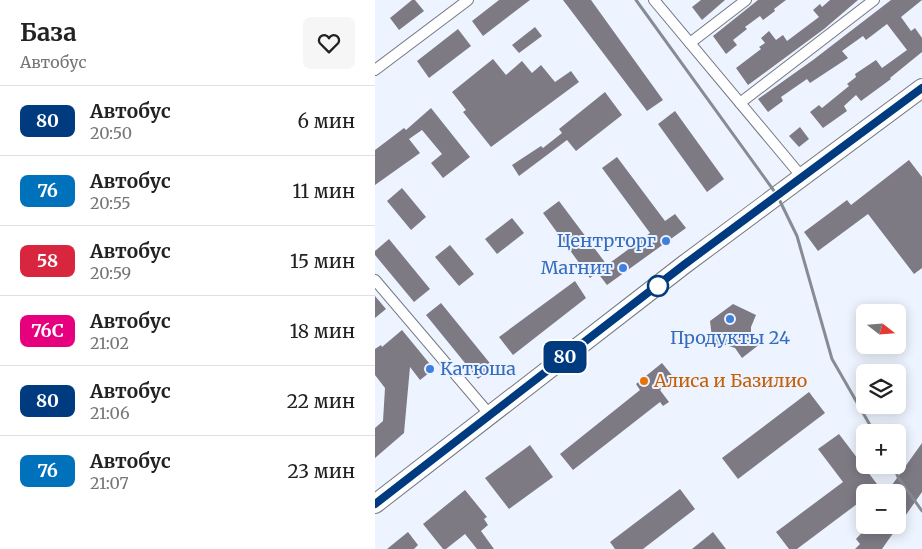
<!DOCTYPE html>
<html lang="ru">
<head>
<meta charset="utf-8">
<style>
	:root { --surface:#fff; --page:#f6f6f6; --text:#222; --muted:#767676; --line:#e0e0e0 }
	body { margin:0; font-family:Merriweather,serif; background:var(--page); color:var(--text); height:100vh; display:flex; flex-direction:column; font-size:19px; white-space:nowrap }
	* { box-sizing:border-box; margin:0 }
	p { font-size:16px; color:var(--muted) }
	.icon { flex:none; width:28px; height:28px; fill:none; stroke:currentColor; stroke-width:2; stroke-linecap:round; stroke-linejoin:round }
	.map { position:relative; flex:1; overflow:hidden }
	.side { display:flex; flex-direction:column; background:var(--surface); width:375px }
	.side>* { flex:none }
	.badge { padding:0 10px; border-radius:8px; font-size:18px; line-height:32px }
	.needle { width:32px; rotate:107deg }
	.buttons { position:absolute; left:481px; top:304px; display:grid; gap:10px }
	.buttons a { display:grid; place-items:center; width:50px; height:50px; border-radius:8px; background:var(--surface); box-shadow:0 2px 12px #0003; font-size:25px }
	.map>.badge { position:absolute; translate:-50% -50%; box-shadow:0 0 0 2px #fff }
	.round { display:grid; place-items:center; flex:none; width:52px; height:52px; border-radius:8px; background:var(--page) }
	.summary { display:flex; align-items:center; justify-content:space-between; height:85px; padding:0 20px }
	h1 { font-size:24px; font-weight:700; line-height:38px }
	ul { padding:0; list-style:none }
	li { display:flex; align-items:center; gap:15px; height:70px; padding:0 20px; border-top:1px solid var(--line) }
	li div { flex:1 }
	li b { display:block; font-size:19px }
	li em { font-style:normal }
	li .badge { min-width:55px; font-weight:700; text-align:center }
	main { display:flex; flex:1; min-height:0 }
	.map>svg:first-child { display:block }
	.building { fill:#7d7a84 }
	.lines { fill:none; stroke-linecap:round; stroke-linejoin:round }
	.street-casing { stroke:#747982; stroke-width:12 }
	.highway-casing { stroke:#747982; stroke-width:20 }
	.street { stroke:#fff; stroke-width:10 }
	.highway { stroke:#fff; stroke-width:18 }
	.rail { stroke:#878b93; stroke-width:3 }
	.line-casing { stroke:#fff; stroke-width:11 }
	.line { stroke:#003b80; stroke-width:8 }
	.shop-dot { fill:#3f7fe0; stroke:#eef4ff; stroke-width:2 }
	.stop-dot { fill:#fff; stroke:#003b80; stroke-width:2.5 }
	.food-dot { fill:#e8710a; stroke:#eef4ff; stroke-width:2 }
	.labels { text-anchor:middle; stroke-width:4; stroke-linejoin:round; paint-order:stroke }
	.shop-label { font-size:18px; fill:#366cbe; stroke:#eef4ff; text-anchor:end }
	.food-label { font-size:18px; fill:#c56008; stroke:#eef4ff; text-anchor:start }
</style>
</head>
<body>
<main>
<section class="side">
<div class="summary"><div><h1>База</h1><p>Автобус</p></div><a class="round"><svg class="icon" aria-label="heart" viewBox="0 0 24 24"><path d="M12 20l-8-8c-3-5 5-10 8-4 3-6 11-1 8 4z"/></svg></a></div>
<ul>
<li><span class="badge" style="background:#003b80;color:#fff">80</span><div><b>Автобус</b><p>20:50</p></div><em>6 мин</em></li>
<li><span class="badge" style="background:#0072bc;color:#fff">76</span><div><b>Автобус</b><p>20:55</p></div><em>11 мин</em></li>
<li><span class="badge" style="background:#d7263d;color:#fff">58</span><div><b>Автобус</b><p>20:59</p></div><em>15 мин</em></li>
<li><span class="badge" style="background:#e6007e;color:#fff">76С</span><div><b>Автобус</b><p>21:02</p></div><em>18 мин</em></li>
<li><span class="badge" style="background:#003b80;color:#fff">80</span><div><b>Автобус</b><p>21:06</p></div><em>22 мин</em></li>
<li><span class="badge" style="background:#0072bc;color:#fff">76</span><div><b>Автобус</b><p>21:07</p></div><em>23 мин</em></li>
</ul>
</section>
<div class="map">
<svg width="547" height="549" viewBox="0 0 547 549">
	<rect width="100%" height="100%" fill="#eef4ff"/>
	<g class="building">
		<path d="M37,0H40L49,11L24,30L15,18Z"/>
		<path d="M124,0H155L108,36L97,21Z"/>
		<path d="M188,0H216L288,100L272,111Z"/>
		<path d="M326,0H350L327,20L317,7Z"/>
		<path d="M383,0H411L399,9L400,11L388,20L385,16L370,27L372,29L358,40L362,45L351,54L338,36Z"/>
		<path d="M455,0H483L449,29L373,85L361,68L386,49L384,47L390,43L386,38L394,31L401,40L408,35L412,41L444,17L438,10L445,4L447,7Z"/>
		<path d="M516,0H547L526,17L536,31L540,28L547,38V52L515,78L516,79L486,101L481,95L469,106L472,111L448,128L435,112L444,105L447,108L474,86L472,84L481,77L480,74L501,60L507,68L532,50L512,24L491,40L488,36L467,51L473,58L435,83L432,79L406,97L408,101L393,112L383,99L438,60Z"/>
		<path d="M160,27L167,36L144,53L137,45Z"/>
		<path d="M83,29L96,46L54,78L42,61Z"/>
		<path d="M118,59L131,75L147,61L157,73L166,65L180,82L196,71L204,82L116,147L88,112L91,110L77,92Z"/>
		<path d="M230,92L247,115L201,151L192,140L144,176L137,165L166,146L168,148L187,133L184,129Z"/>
		<path d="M56,108L95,157L68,178L56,163L67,154L47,130L34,139L45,153L0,185V150L29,128L31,130Z"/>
		<path d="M300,111L349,179L332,192L283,124Z"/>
		<path d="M425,127L434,139L424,147L414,136Z"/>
		<path d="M242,157L290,221L300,214L311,228L232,285L222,272L215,278L168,213L184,201L232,265L262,243L275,233L227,168Z"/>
		<path d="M534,160L547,177V268L539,274L493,214L443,251L429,232L472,200L476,205Z"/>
		<path d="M27,188L51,217L36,230L12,201Z"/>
		<path d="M137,218L149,233L122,254L110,239Z"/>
		<path d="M14,239L55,289L39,302L0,255V251Z"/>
		<path d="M75,245L99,274L84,286L60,257Z"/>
		<path d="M200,281L211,298L138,355L124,337Z"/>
		<path d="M0,296L11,309L0,318Z"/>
		<path d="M66,303L118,367L103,379L51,315Z"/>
		<path d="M358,304L381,315L376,327V334L385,344L367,358L360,348L351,345L338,346L335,321Z"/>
		<path d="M27,330L59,369L45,380L35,367L29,433L0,458V428L8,421L10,388L0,375V349L6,345L7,347Z"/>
		<path d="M287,363L300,379L285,390L294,402L288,406L285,402L198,470L185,454L265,390L261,384Z"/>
		<path d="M434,392L450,413L363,479L347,458Z"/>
		<path d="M464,434L508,492H490V498L422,549H414L401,532L468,482L443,449Z"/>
		<path d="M547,443V492L507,549H480L485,544L481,539L494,525H522V492H512Z"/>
		<path d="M155,445L178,477L134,509L110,478Z"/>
		<path d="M305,489L320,509L268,549H240L235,542Z"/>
		<path d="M90,490L112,517L109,519L113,525L106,531L119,549H102L90,534L71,549H68L48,524Z"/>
		<path d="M33,532L43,545L39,549H12Z"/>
		<path d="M338,532L351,549H317Z"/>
	</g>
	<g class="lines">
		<g class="street-casing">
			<g id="street">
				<path d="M279,0L427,177"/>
				<path d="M315,43L371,0"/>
				<path d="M0,70L93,0"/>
				<path d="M365,103L499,0"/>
				<path d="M0,280L115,415"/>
			</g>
		</g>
		<g class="highway-casing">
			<path id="highway" d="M0,504L310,264L547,88"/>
		</g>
		<use href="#street" class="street"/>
		<use href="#highway" class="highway"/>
		<g class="rail">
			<path d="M261,0L402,195L422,236L457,359L499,432"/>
			<path d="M518,465L523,477L547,511"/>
		</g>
	</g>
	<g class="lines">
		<g class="line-casing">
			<path id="line" d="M0,504L310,264L547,88"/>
		</g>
		<use href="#line" class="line"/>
	</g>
	<g class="shop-dot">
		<circle cx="291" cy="241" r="5"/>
		<circle cx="248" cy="268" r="5"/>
		<circle cx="355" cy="319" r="5"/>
		<circle cx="55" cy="369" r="5"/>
	</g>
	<circle class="stop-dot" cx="283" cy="286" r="10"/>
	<circle class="food-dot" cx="269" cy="381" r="5"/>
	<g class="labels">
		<g class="shop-label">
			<text x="281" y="247">Центрторг</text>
			<text x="238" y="274">Магнит</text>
			<text x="355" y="344" text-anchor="middle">Продукты 24</text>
			<text x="65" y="375" text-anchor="start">Катюша</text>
		</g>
		<g class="food-label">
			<text x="279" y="387">Алиса и Базилио</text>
		</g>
	</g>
</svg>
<div class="buttons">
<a><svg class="needle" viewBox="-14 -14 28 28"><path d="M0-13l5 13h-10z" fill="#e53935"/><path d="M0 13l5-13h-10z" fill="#767676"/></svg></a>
<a><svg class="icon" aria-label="layers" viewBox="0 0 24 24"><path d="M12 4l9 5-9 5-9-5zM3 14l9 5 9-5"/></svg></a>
<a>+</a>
<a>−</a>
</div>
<b class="badge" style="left:190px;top:357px;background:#003b80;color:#fff">80</b>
</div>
</main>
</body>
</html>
